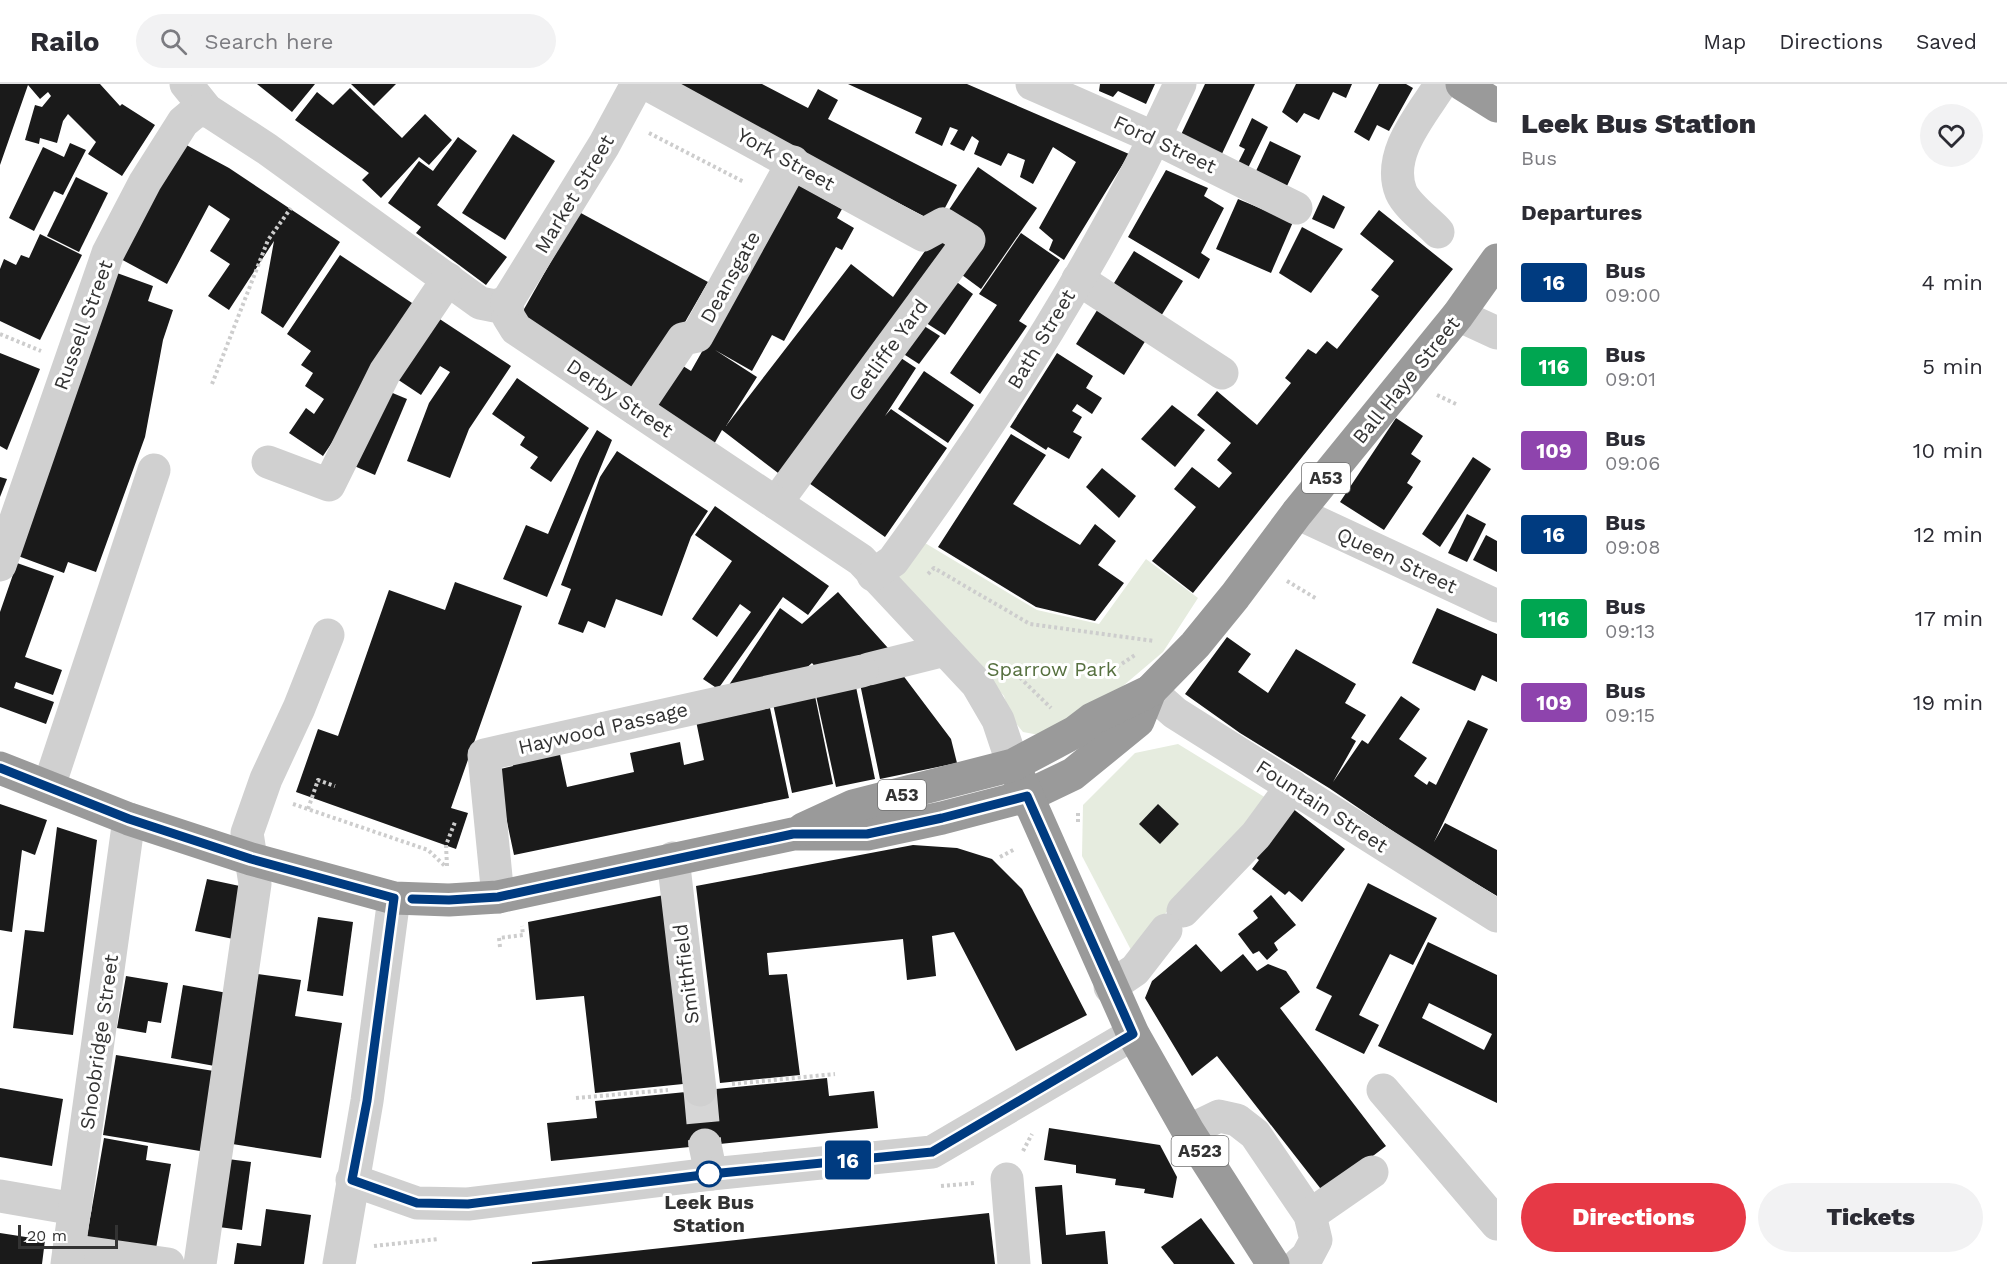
<!DOCTYPE html>
<html lang="en">
<head>
<meta charset="utf-8">
<style>
	:root { --surface:#fff; --page:#f2f2f3; --text:#2b2b33; --muted:#7c7c81; --line:#e1e1e2; --accent:#e63946 }
	body { margin:0; font-family:"Work Sans",sans-serif; background:var(--page); color:var(--text); height:100vh; display:flex; flex-direction:column; font-size:22px; white-space:nowrap }
	* { box-sizing:border-box; margin:0 }
	p { font-size:20px; color:var(--muted) }
	.icon { flex:none; width:33px; height:33px; fill:none; stroke:currentColor; stroke-width:2; stroke-linecap:round; stroke-linejoin:round }
	.map { position:relative; flex:1; overflow:hidden }
	.panel { display:flex; flex-direction:column; background:var(--surface); width:510px }
	.panel>* { flex:none }
	.badge { padding:0 12px; border-radius:4px; font-size:21px; line-height:39px }
	.scale { position:absolute; left:18px; bottom:15px; width:100px; box-sizing:border-box; padding-left:6px; border:3px solid #333; border-top:0; font-size:16px; line-height:21px; white-space:nowrap; color:#333; -webkit-text-stroke:4px #fff; paint-order:stroke }
	.map>.badge { position:absolute; translate:-50% -50%; box-shadow:0 0 0 3px #fff }
	h2 { padding:0 24px; font-size:22px; line-height:54px }
	.round { display:grid; place-items:center; flex:none; width:63px; height:63px; border-radius:32px; background:var(--page) }
	.summary { display:flex; align-items:center; justify-content:space-between; height:102px; padding:0 24px }
	h1 { font-size:28px; font-weight:800; line-height:45px }
	.button { display:flex; gap:12px; margin-top:auto; padding:12px 24px }
	.button a { flex:1; height:69px; border-radius:36px; background:var(--accent); color:#fff; font-size:24px; font-weight:800; line-height:69px; text-align:center }
	.button a+a { background:var(--page); color:var(--text) }
	ul { padding:0; list-style:none }
	li { display:flex; align-items:center; gap:18px; height:84px; padding:0 24px }
	li div { flex:1 }
	li b { display:block; font-size:22px }
	li em { font-style:normal }
	li .badge { min-width:66px; font-weight:700; text-align:center }
	header { display:flex; align-items:center; gap:36px; box-sizing:border-box; height:84px; padding:0 30px; background:var(--surface); border-bottom:2px solid var(--line) }
	header strong { font-size:28px }
	nav { display:flex; gap:33px; margin-inline-start:auto; font-size:21px }
	.search { width:420px; height:54px; background:var(--page); display:flex; align-items:center; gap:15px; box-sizing:border-box; padding:0 21px; border-radius:33px; color:var(--muted); font-size:22px }
	main { display:flex; flex:1; min-height:0 }
	.map>svg:first-child { display:block }
	.green { fill:#e6ecdf }
	.building { fill:#1a1a1a; fill-rule:evenodd }
	.lines { fill:none; stroke-linecap:round; stroke-linejoin:round }
	.minor-tunnel { stroke:#d6d6d6; stroke-width:33; stroke-dasharray:33 16; stroke-linecap:butt }
	.path { stroke:#cdcdcd; stroke-width:4; stroke-dasharray:3 3; stroke-linecap:butt }
	.minor { stroke:#d0d0d0; stroke-width:33 }
	.highway { stroke:#9a9a9a; stroke-width:33 }
	.line-casing { stroke:#fff; stroke-width:14 }
	.line { stroke:#003b80; stroke-width:9 }
	.stop-dot { fill:#fff; stroke:#003b80; stroke-width:3 }
	.labels { text-anchor:middle; stroke-width:6; stroke-linejoin:round; paint-order:stroke }
	.shield { fill:#fff; stroke:#707070; stroke-width:1.5 }
	.shield-label { font-size:18px; font-weight:bold; fill:#333 }
	.street-label { font-size:20px; fill:#333; stroke:#fff }
	.park-label { font-size:20px; fill:#56703f; stroke:#fff }
	.stop-label { font-size:20px; font-weight:bold; fill:#333; stroke:#fff }
</style>
</head>
<body>
<header>
<strong>Railo</strong>
<div class="search"><svg class="icon" aria-label="search" viewBox="0 0 24 24"><circle cx="10" cy="10" r="6"/><path d="M15 15l6 6"/></svg>Search here</div>
<nav><a>Map</a><a>Directions</a><a>Saved</a></nav>
</header>
<main>
<div class="map">
<svg width="1497" height="1180" viewBox="0 0 1497 1180">
	<rect width="100%" height="100%" fill="#fff"/>
	<g class="green">
		<path d="M925,459L1037,526L1099,540L1146,475L1198,514L1163,568L1110,613L1039,651L1023,648L1010,632L1004,612L888,494Z"/>
		<path d="M1178,660L1271,717L1131,866L1082,772L1083,721L1135,669Z"/>
	</g>
	<g class="building">
		<path d="M0,0H100L120,22L122,20L155,41L122,92L88,70L96,58L68,30L63,37L57,59L40,54L39,60L25,56L35,21L42,23L51,12L48,8L40,15L28,1L0,81Z"/>
		<path d="M257,0H315L292,28Z"/>
		<path d="M351,0H396L374,22Z"/>
		<path d="M669,0H762L808,24L818,5L838,16L828,35L957,101L937,139Z"/>
		<path d="M848,0H967L1129,70L1064,176L1049,166L1053,156L1039,144L1076,78L1053,63L1033,100L1020,93L1025,76L1008,69L1001,82L974,70L979,57L972,52L964,67L950,60L958,46L950,43L942,62L915,49L922,34Z"/>
		<path d="M1100,0H1155L1146,20L1118,7L1113,13L1099,7Z"/>
		<path d="M1205,0H1255L1219,76L1178,57Z"/>
		<path d="M1296,0H1352L1346,14L1333,8L1319,36L1304,29L1297,39L1282,28Z"/>
		<path d="M1379,0H1406L1413,4L1389,47L1377,41L1369,57L1354,48Z"/>
		<path d="M350,4L402,54L425,30L452,56L429,81L419,73L381,114L362,96L369,89L295,36L317,8L333,21Z"/>
		<path d="M1252,34L1268,43L1248,84L1238,79L1245,65L1239,62Z"/>
		<path d="M513,50L555,77L505,156L462,129Z"/>
		<path d="M458,53L477,67L437,121L507,173L486,201L416,149L421,143L388,119L419,77L433,87Z"/>
		<path d="M179,57L229,84L340,158L283,244L261,229L274,157L229,226L208,212L230,180L210,167L230,135L209,121L167,200L117,173Z"/>
		<path d="M1270,57L1301,72L1287,102L1256,87Z"/>
		<path d="M70,59L86,66L63,111L54,107L34,147L9,134L43,63L64,73Z"/>
		<path d="M978,83L1037,124L981,205L958,188L944,133Z"/>
		<path d="M1166,86L1208,104L1204,112L1224,124L1201,169L1210,175L1199,195L1128,153Z"/>
		<path d="M76,93L108,109L79,168L47,152Z"/>
		<path d="M797,100L842,125L837,134L854,144L842,166L836,163L784,257L772,251L752,287L715,266L757,293L726,342L851,180L893,213L941,144L961,159L786,395L722,346L713,362L647,320L675,277L691,287Z"/>
		<path d="M1323,111L1345,123L1334,145L1312,135Z"/>
		<path d="M1238,115L1293,138L1271,189L1216,165Z"/>
		<path d="M1379,126L1453,185L1193,509L1152,477L1196,423L1174,405L1192,383L1219,404L1232,389L1217,376L1231,359L1197,331L1217,307L1257,341L1291,299L1285,294L1308,265L1316,270L1327,257L1337,265L1379,212L1371,206L1394,177L1360,150Z"/>
		<path d="M579,128L708,198L681,245L636,312L519,234Z"/>
		<path d="M1302,143L1343,165L1311,209L1279,189Z"/>
		<path d="M1021,149L1060,176L1019,237L1027,242L980,310L950,289L997,221L979,210Z"/>
		<path d="M40,150L82,171L40,256L0,237V185L4,175L16,181L21,171L29,174Z"/>
		<path d="M1134,167L1183,197L1124,291L1076,260Z"/>
		<path d="M340,171L421,225L323,372L289,349L306,324L314,330L324,315L305,302L313,289L301,281L311,267L287,250Z"/>
		<path d="M117,189L153,202L148,217L173,226L163,256L145,353L96,488L68,478L64,489L18,472Z"/>
		<path d="M954,196L973,210L945,251L923,237Z"/>
		<path d="M429,228L511,282L469,345L450,394L407,377L429,319L450,288L440,282L421,311L388,289Z"/>
		<path d="M921,240L940,252L919,280L902,269Z"/>
		<path d="M0,269L40,285L7,366L0,362Z"/>
		<path d="M1057,269L1093,292L1086,304L1102,314L1092,330L1077,320L1072,327L1082,333L1073,348L1082,353L1069,375L1048,363L1046,366L1010,343Z"/>
		<path d="M895,270L916,284L885,332L891,325L947,364L885,453L799,392Z"/>
		<path d="M924,287L974,321L948,359L898,325Z"/>
		<path d="M517,294L589,344L551,398L530,384L538,373L520,361L525,353L492,330Z"/>
		<path d="M383,305L407,315L375,391L352,381Z"/>
		<path d="M1172,321L1205,346L1175,383L1141,355Z"/>
		<path d="M1396,334L1423,352L1411,370L1421,377L1407,399L1413,403L1384,446L1340,418Z"/>
		<path d="M597,346L612,356L547,513L503,495L526,441L548,450L580,375Z"/>
		<path d="M1011,350L1046,371L1013,420L1080,461L1095,440L1116,457L1098,481L1124,499L1095,537L1036,523L938,463Z"/>
		<path d="M617,367L708,427L691,453L662,532L616,515L605,544L588,537L583,549L558,540L571,505L561,501L600,393Z"/>
		<path d="M1473,373L1491,385L1440,463L1422,450Z"/>
		<path d="M1102,384L1136,412L1119,434L1086,403Z"/>
		<path d="M0,393L7,395L0,413Z"/>
		<path d="M715,422L829,502L808,531L783,513L718,605L703,595L751,528L740,520L717,553L692,535L732,477L695,451Z"/>
		<path d="M1467,430L1486,440L1467,478L1448,469Z"/>
		<path d="M1486,451L1497,457V488L1473,476Z"/>
		<path d="M17,479L54,492L25,573L62,586L53,611L16,598L14,604L54,618L46,640L0,623V528Z"/>
		<path d="M455,498L522,522L451,724L468,729L456,765L296,708L318,645L338,652L389,506L445,526Z"/>
		<path d="M838,508L896,573L899,586L951,655L957,679L880,695L859,595L822,591L812,579L791,597L723,610L780,524L802,540Z"/>
		<path d="M1437,524L1497,550V598L1482,591L1475,607L1412,579Z"/>
		<path d="M1227,553L1251,570L1238,588L1268,609L1296,565L1356,600L1345,619L1366,631L1351,654L1356,657L1333,698L1362,656L1368,660L1401,612L1420,625L1399,655L1427,674L1414,692L1427,701L1429,697L1436,701L1468,636L1488,645L1434,758L1445,739L1497,766V812L1428,771L1329,704L1240,649L1185,610Z"/>
		<path d="M855,598L875,695L836,703L815,607Z"/>
		<path d="M814,607L833,700L792,709L772,615Z"/>
		<path d="M770,624L789,714L514,771L496,686L513,682L510,671L558,661L567,703L634,688L630,669L680,658L684,681L704,676L695,632L723,634Z"/>
		<path d="M0,720L47,736L35,771L22,766L12,848L0,846Z"/>
		<path d="M1158,720L1179,740L1160,760L1139,740Z"/>
		<path d="M1292,724L1345,765L1302,818L1289,807L1285,811L1252,785L1259,776L1253,771Z"/>
		<path d="M57,743L97,756L73,951L13,944L25,846L44,848Z"/>
		<path d="M913,761L957,764L992,775L1022,805L1087,931L1016,967L954,848L932,852L936,892L907,896L903,855L767,869L769,891L787,890L800,991L720,999L696,802Z"/>
		<path d="M207,795L249,804L238,856L195,847Z"/>
		<path d="M1368,799L1437,834L1413,881L1390,870L1359,931L1379,941L1364,970L1315,946L1332,912L1316,904Z"/>
		<path d="M664,811L683,1000L595,1009L584,912L536,916L528,838Z"/>
		<path d="M1271,811L1296,841L1274,859L1278,866L1267,876L1259,867L1253,870L1238,850L1258,834L1253,827Z"/>
		<path d="M318,833L353,838L343,912L307,907Z"/>
		<path d="M1428,858L1497,891V1019L1378,962ZM1429,919L1492,950L1484,966L1422,934Z"/>
		<path d="M1196,860L1221,888L1243,870L1257,887L1268,880L1286,887L1300,908L1280,924L1386,1062L1324,1109L1217,972L1192,992L1145,914L1152,897Z"/>
		<path d="M251,889L301,896L295,932L342,939L321,1074L226,1059Z"/>
		<path d="M126,892L168,899L161,939L148,937L146,949L117,944Z"/>
		<path d="M183,901L233,910L220,983L171,974Z"/>
		<path d="M116,971L220,988L206,1068L103,1051Z"/>
		<path d="M827,994L829,1012L874,1007L878,1044L551,1077L547,1039L597,1034L595,1017Z"/>
		<path d="M0,1004L63,1015L52,1082L0,1073Z"/>
		<path d="M1049,1044L1160,1061L1177,1093L1173,1114L1144,1109L1145,1105L1115,1101L1116,1095L1076,1089V1081L1044,1076Z"/>
		<path d="M104,1054L148,1062L146,1076L171,1080L155,1170L86,1158Z"/>
		<path d="M220,1074L251,1078L242,1146L211,1142Z"/>
		<path d="M1062,1101L1066,1151L1105,1147L1108,1180H1042L1035,1103Z"/>
		<path d="M266,1125L311,1131L304,1180H234L237,1159L261,1162Z"/>
		<path d="M989,1129L995,1180H532V1178Z"/>
		<path d="M1201,1134L1235,1180H1174L1161,1163Z"/>
		<path d="M0,1149L45,1156L42,1180H0Z"/>
	</g>
	<g class="lines">
		<path class="minor-tunnel" d="M700,1006L705,1061"/>
		<g class="path">
			<path d="M649,49L744,98"/>
			<path d="M0,250L41,267"/>
			<path d="M212,300L268,156L291,124"/>
			<path d="M1437,311L1458,321"/>
			<path d="M928,490L934,484L1030,540L1154,557"/>
			<path d="M1287,497L1317,515"/>
			<path d="M1007,581L1051,624"/>
			<path d="M1117,583L1135,571"/>
			<path d="M293,720L428,766L445,782"/>
			<path d="M308,725L318,696L335,702"/>
			<path d="M1078,729V740"/>
			<path d="M1000,773L1015,765"/>
			<path d="M447,782L446,761L455,738"/>
			<path d="M500,863L499,854L523,851L522,842"/>
			<path d="M732,1000L835,990"/>
			<path d="M576,1014L668,1006"/>
			<path d="M1023,1067L1032,1050"/>
			<path d="M941,1102L975,1099"/>
			<path d="M374,1162L438,1155"/>
		</g>
		<g class="minor">
			<path d="M186,0L207,26L267,65L480,219L495,222L507,218"/>
			<path d="M647,0L923,151L943,140L969,156L776,419"/>
			<path d="M1032,0L1155,54L1296,124"/>
			<path d="M1438,148C1428,137 1407,122 1401,108C1386,70 1422,30 1441,0"/>
			<path d="M1078,195L1222,289"/>
			<path d="M507,218L508,232L516,245L861,476L977,600L998,636L1013,681"/>
			<path d="M507,218L604,61L637,0"/>
			<path d="M1458,231L1497,249"/>
			<path d="M636,325L683,255L697,252L793,78"/>
			<path d="M268,378L329,401L385,288L448,195"/>
			<path d="M1297,429L1497,522"/>
			<path d="M0,481L108,169L145,98L183,38L195,28L207,26"/>
			<path d="M873,491L893,477C1002,327 1103,169 1180,0"/>
			<path d="M869,585L945,566"/>
			<path d="M1150,607L1175,629L1497,832"/>
			<path d="M49,702L154,386"/>
			<path d="M673,774L700,1006"/>
			<path d="M498,813L484,671L862,587"/>
			<path d="M1183,827L1256,751L1292,702"/>
			<path d="M1110,903L1135,886L1166,846"/>
			<path d="M1383,1006L1497,1140"/>
			<path d="M1188,1047L1219,1032L1237,1036L1255,1050L1310,1131L1316,1156L1307,1173L1299,1180"/>
			<path d="M705,1061L711,1090"/>
			<path d="M1007,1095L1014,1180"/>
			<path d="M352,1096L417,1119L468,1120L711,1090L932,1068L1133,950"/>
			<path d="M0,1112L75,1125"/>
			<path d="M1310,1131L1372,1088"/>
			<path d="M69,1166L168,1180"/>
			<path d="M67,1180L129,735"/>
			<path d="M200,1180L255,800L247,749L266,695L299,624L328,551"/>
			<path d="M339,1180L367,1017L394,814"/>
		</g>
		<g class="highway">
			<path d="M1462,0L1497,22"/>
			<path d="M0,684L129,735L251,775L394,814L449,816L498,813L793,750H867L942,734L1027,712L1073,690L1138,637L1150,607"/>
			<path d="M1018,691L1133,950L1188,1047L1273,1180"/>
			<path d="M803,745L853,722L1013,681L1075,648L1092,635L1150,607L1195,561L1235,512L1297,429L1458,231L1497,176"/>
		</g>
	</g>
	<g class="lines">
		<g class="line-casing">
			<path id="line" d="M0,684L129,735L251,775L394,814L367,1017L352,1096L417,1119L468,1120L711,1090L932,1068L1133,950L1027,712L942,734L867,750H793L498,813L449,816L412,815"/>
		</g>
		<use href="#line" class="line"/>
	</g>
	<circle class="stop-dot" cx="709" cy="1090" r="12"/>
	<g class="labels">
		<g class="shield">
			<rect x="1302" y="379" width="48" height="30" rx="4.5"/>
			<rect x="878" y="696" width="48" height="30" rx="4.5"/>
			<rect x="1171.5" y="1052" width="57" height="30" rx="4.5"/>
		</g>
		<g class="shield-label">
			<text x="1326" y="400">A53</text>
			<text x="902" y="717">A53</text>
			<text x="1200" y="1073">A523</text>
		</g>
		<g class="street-label">
			<text transform="translate(1165 60) rotate(25)" y="7">Ford Street</text>
			<text transform="translate(786 75) rotate(29)" y="7">York Street</text>
			<text transform="translate(574 110) rotate(-59)" y="7">Market Street</text>
			<text transform="translate(730 193) rotate(-61)" y="7">Deansgate</text>
			<text transform="translate(83 241) rotate(-70)" y="7">Russell Street</text>
			<text transform="translate(1041 255) rotate(-59)" y="7">Bath Street</text>
			<text transform="translate(888 266) rotate(-54)" y="7">Getliffe Yard</text>
			<text transform="translate(1406 296) rotate(-51)" y="7">Ball Haye Street</text>
			<text transform="translate(620 314) rotate(34)" y="7">Derby Street</text>
			<text transform="translate(1397 476) rotate(25)" y="7">Queen Street</text>
			<text transform="translate(603 644) rotate(-13)" y="7">Haywood Passage</text>
			<text transform="translate(1322 722) rotate(33)" y="7">Fountain Street</text>
			<text transform="translate(686 890) rotate(-97)" y="7">Smithfield</text>
			<text transform="translate(99 958) rotate(-82)" y="7">Shoobridge Street</text>
		</g>
		<g class="park-label">
			<text x="1052" y="592">Sparrow Park</text>
		</g>
		<g class="stop-label">
			<text x="709" y="1125">Leek Bus<tspan x="709" dy="23">Station</tspan></text>
		</g>
	</g>
</svg>
<div class="scale">20 m</div>
<b class="badge" style="left:848px;top:1076px;background:#003b80;color:#fff">16</b>
</div>
<section class="panel">
<div class="summary"><div><h1>Leek Bus Station</h1><p>Bus</p></div><a class="round"><svg class="icon" aria-label="heart" viewBox="0 0 24 24"><path d="M12 20l-8-8c-3-5 5-10 8-4 3-6 11-1 8 4z"/></svg></a></div>
<h2>Departures</h2>
<ul>
<li><span class="badge" style="background:#003b80;color:#fff">16</span><div><b>Bus</b><p>09:00</p></div><em>4 min</em></li>
<li><span class="badge" style="background:#00a651;color:#fff">116</span><div><b>Bus</b><p>09:01</p></div><em>5 min</em></li>
<li><span class="badge" style="background:#8e44ad;color:#fff">109</span><div><b>Bus</b><p>09:06</p></div><em>10 min</em></li>
<li><span class="badge" style="background:#003b80;color:#fff">16</span><div><b>Bus</b><p>09:08</p></div><em>12 min</em></li>
<li><span class="badge" style="background:#00a651;color:#fff">116</span><div><b>Bus</b><p>09:13</p></div><em>17 min</em></li>
<li><span class="badge" style="background:#8e44ad;color:#fff">109</span><div><b>Bus</b><p>09:15</p></div><em>19 min</em></li>
</ul>
<div class="button"><a>Directions</a><a>Tickets</a></div>
</section>
</main>
</body>
</html>
